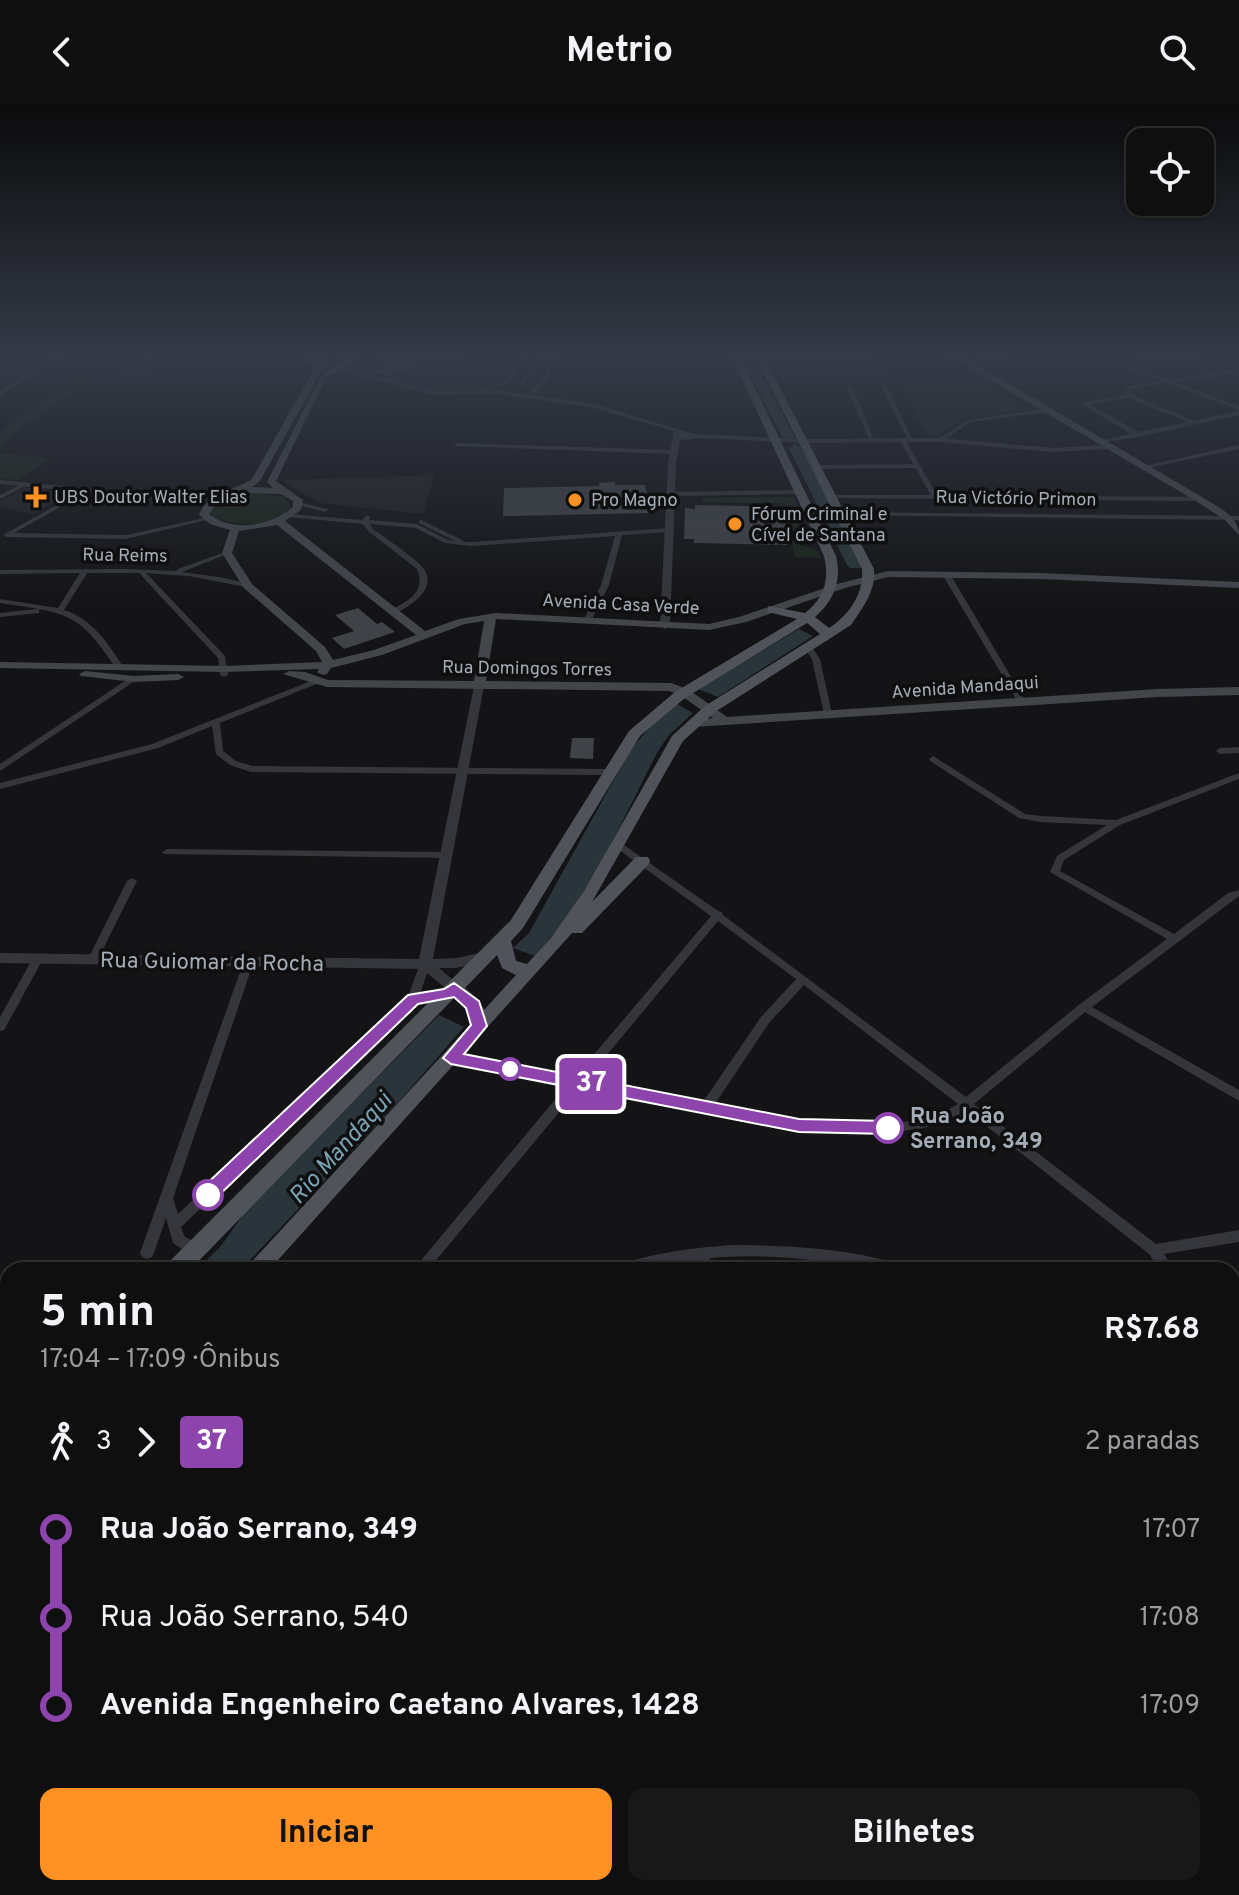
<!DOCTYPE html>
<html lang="pt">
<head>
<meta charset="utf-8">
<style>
	:root { --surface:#0f0f10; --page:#181819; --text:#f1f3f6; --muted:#9b9c9f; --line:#2f2f30; --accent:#fe9123 }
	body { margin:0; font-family:Overpass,sans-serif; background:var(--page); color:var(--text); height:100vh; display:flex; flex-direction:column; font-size:30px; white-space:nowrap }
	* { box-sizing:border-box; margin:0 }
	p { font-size:26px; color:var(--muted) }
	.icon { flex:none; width:44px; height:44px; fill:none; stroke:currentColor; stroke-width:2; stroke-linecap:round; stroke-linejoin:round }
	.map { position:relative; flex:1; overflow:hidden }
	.drawer { position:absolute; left:0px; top:1158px; width:1240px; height:634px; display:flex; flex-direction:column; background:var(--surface); border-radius:24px 24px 0 0; box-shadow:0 2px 6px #0004,0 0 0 2px var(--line) }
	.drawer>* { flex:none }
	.badge { padding:0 16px; border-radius:6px; font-size:28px; line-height:52px }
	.buttons { position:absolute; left:1126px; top:24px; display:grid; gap:16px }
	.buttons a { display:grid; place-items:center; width:88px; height:88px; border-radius:16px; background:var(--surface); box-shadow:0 2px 6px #0004,0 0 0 2px var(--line); font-size:40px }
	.map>.badge { position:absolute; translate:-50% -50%; box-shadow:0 0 0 4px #fff }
	.legs { display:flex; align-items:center; gap:12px; height:88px; padding:0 40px; font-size:26px }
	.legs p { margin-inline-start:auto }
	.summary { display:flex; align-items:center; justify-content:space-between; height:136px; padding:0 40px }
	h1 { font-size:44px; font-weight:700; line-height:60px }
	.primary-button { display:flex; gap:16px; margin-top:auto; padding:16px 40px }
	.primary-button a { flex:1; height:92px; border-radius:16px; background:var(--accent); color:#111; font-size:32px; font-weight:700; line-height:92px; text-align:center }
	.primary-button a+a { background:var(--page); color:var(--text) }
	ul { padding:0 40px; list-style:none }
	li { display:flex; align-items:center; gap:28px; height:88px; font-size:30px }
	li i { display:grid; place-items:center; width:12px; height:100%; margin:0 10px; background:currentColor }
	li i::after { content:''; width:20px; height:20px; margin:-10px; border:6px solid; border-radius:50%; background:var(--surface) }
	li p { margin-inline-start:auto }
	li:first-child i { background:linear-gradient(#0000 50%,currentColor 0) }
	li:last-child i { background:linear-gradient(currentColor 50%,#0000 0) }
	header { display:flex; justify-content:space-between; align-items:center; height:104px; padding:0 40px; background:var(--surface); font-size:36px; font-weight:700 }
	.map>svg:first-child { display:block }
	.built { fill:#1f2023 }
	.green { fill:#1b241b }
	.water { fill:#29353a }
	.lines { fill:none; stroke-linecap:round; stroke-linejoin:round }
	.stream { stroke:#29353a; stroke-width:5 }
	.river { fill:#29353a; fill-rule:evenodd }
	.building { fill:#3f4246 }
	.minor { fill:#34363b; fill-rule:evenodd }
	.tertiary { fill:#34363b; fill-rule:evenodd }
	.secondary { fill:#42464b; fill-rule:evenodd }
	.primary { fill:#50545a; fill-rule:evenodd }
	.trunk { fill:#585c63; fill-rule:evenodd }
	.line-1 { fill:#8e44ad; stroke:#fff; stroke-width:2 }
	.poi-dot { fill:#fe9123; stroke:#0f0f10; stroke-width:3 }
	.stop-1-dot { fill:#fff; stroke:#8e44ad; stroke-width:4 }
	.labels { text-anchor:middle; stroke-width:7; stroke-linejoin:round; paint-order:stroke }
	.far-poi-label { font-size:18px; fill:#a4adb7; stroke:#0f0f10; text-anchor:start }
	.far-street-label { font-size:18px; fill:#a4adb7; stroke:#0f0f10 }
	.street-label { font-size:22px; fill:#a4adb7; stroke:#0f0f10 }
	.stop-label { font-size:22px; font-weight:bold; fill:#a4adb7; stroke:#0f0f10; text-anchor:start }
	.water-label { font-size:24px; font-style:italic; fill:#79a2b4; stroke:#0f0f10 }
</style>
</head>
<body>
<header><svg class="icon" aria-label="back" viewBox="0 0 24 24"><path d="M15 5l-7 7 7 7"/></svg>Metrio<svg class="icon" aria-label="search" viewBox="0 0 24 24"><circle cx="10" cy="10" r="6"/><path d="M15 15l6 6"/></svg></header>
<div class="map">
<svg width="1239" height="1791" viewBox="0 0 1239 1791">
	<rect width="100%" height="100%" fill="#141416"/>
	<g class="built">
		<path d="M447,251H452L512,266L500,281L473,288L431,287L385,274Z"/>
		<path d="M770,251H871L895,276L975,272L1030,306L963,315L938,332H927L900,281L784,282Z"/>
		<path d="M435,371L423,410L319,399L286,379L285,376Z"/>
		<path d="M25,384L72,389L33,410L0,404V397Z"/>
	</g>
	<g class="green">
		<path d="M150,254L182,260L140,274L103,267L134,256Z"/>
		<path d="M87,273L81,283L7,333L12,334L0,343V328L58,285Z"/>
		<path d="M0,349L51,354L18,376L0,374Z"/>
		<path d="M251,388L285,393L291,403C273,426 234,423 210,412L209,407L218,397Z"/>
		<path d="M794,393L805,417L796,422L800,441L818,447L821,454L795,453L783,399H703L702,394Z"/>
	</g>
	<g class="water">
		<path d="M799,525L813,532L718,593L698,585Z"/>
		<path d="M677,600L693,609L669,631L658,647C622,717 589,794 535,852L513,844L529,829L631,645L650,623Z"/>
		<path d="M439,911L464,923L403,993L241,1166H197L221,1142L245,1108Z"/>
	</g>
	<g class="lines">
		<path class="stream" d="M1232,1192L1239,1197"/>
		<g class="river">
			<path d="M740,251H750L794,332L792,335L782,332Z"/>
			<path d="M795,340L801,344L863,461L860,464H850L847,461L789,344Z"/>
		</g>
	</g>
	<g class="building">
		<path d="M391,251H442V252L388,272L372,268L383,261Z"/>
		<path d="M615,378V381H645L650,409L503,412L504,384L599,382V379Z"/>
		<path d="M695,401L783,403L788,441L694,439V435H684L685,404L695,405Z"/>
		<path d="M358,504L377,520L382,518L395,528L344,545L332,534L354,527L335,511Z"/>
		<path d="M572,634H594L593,655L570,654Z"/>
	</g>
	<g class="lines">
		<g class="minor">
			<path d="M381,251H386C379,259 367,269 356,267L374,258Z"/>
			<path d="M523,251H527L509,280L479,289V287L505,278Z"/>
			<path d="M540,251H544L523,282H519Z"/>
			<path d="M551,251H555L549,273L532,292H528V290L544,273Z"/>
			<path d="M1009,251H1021L961,260L958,258Z"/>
			<path d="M1177,252L1239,261V265L1177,254L1123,259L1168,276L1239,265V269L1174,278L1239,302V306L1167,279L1129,285L1132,291L1194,317L1239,307V311L1138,333L1097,339V337L1131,330L1085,302L1084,298L1127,291L1124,283L1161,277L1115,260V258ZM1129,294L1188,318L1138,328L1089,300Z"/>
			<path d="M884,281L887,283L913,337L908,336L881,283Z"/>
			<path d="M850,282L853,284L875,338L870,337L847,284Z"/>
			<path d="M1045,305L1047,308L971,318L942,337L937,336L967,316Z"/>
			<path d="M903,335L906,337L937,391L1199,393L1202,395L1199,397L832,394L829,392L830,391H931L915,364L816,365L813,363L816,361L913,360L900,337Z"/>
			<path d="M457,339L674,346L677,348L674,350L455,342L454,341Z"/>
			<path d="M1239,341V345L1143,365L1140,363Z"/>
			<path d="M24,379L29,380L0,395V391Z"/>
			<path d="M87,384L90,386L89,387L14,429L126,431L208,413L211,415L126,435L6,433L3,431Z"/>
			<path d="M299,398L327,405L328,406L325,408L297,401V399Z"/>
			<path d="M841,408L1239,412V416L839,411V409Z"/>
			<path d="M290,410L362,416L367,411L370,413L369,416L417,420L448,436L455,437L419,419V417L421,416L466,438H472L669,424L672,426L669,428L622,431L609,481L591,517L587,519L583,517L601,481L615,432L472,442L445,439L416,424L370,420L373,425C384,433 417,455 424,465C438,486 408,504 392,511L388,509L389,507C407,497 427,489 417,465L368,427L363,420L288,413V411Z"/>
			<path d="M225,448L230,449L182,468L219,473L251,480V484L189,472L146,469L225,552L228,571L224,573L220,571L218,554L139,469H87L64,506C92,515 107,538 122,561L118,563H115C78,506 64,509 0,499V495L58,504L80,469L0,470V466L126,465L177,467L178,465Z"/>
			<path d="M946,468L950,470L1026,598L1025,600H1022L1018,598L942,470Z"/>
			<path d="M36,505H39V509L0,513V509Z"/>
			<path d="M805,542H811L820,555L832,610L831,612H828L824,610L812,555L804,544Z"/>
			<path d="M131,573L138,575L0,667V660Z"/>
			<path d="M316,575H319V579L220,619L223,647L236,657L252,662L611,665L615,668L611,671L251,668L230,661L216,650L212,622L158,644L0,685V679L152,640Z"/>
			<path d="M1239,643V649L1220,650L1216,647L1220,644Z"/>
			<path d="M933,652L1025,710L1040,712L1116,716L1239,669V675L1120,721L1064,756L1060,767L1174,830L1228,789L1239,786V792L1092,903L1239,986V997L1085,908L974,1000L1156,1140L1239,1126V1138L1164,1150L1175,1166H1160L1149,1150L966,1006L961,1010L924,1024L888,1029L850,1030L771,1021L580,983L428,1166H413L568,980L451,958L447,957L445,954L447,951L451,950L575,973L711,812L615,743L613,741L615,739H621L718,807L722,808L723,811L966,993L1080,900L1167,835L1050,768L1057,752L1107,721L1040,718L1019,714L930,657L929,655ZM718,817L796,875L761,913L703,998L587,975ZM804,881L958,1000C951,1005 943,1007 935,1010C868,1034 782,1014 715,1000L769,919Z"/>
			<path d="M167,745L445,748L450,751L445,754L164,750L162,748Z"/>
			<path d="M132,774L137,777L98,855L93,859L89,858L88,855L127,777Z"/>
			<path d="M38,851L43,855L4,926L0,927V913L34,852Z"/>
			<path d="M249,853L254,857L173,1094L178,1110L408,893L421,857L425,856L430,860L420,890L448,886L453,890L448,894L416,898L181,1123L184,1132L200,1142L202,1146L200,1150C190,1153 181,1144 173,1139L166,1114L154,1149L152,1153L147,1155L142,1153L140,1149L244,857Z"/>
			<path d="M731,1141C784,1141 854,1144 904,1162L906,1166C876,1166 848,1161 818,1157C783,1152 747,1151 711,1154L700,1166H684L692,1156L640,1166H612L614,1162C652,1149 691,1144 731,1141Z"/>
			<rect x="0" y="1186" width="8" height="12"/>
			<path d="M1232,1270L1237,1272L1239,1276V1302L1234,1300L1232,1296Z"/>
			<path d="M1239,1471V1492L1232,1496V1475Z"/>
			<path d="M8,1629V1649L0,1653V1633Z"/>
			<rect x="1232" y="1631" width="7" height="18"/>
			<path d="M162,1784H182L179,1791H159Z"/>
			<path d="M418,1784H438L437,1791H417Z"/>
			<path d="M690,1784H710L709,1791H689Z"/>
			<path d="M991,1784H1013L1010,1791H988Z"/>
		</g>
		<g class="tertiary">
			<path d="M58,251H65L0,292V287L26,271H0V267H32Z"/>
			<path d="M336,251H343L360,265V268L433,287L497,286L591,299L694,330L803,335L940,334L1052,344L1107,341L1111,343L1107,345L1052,348L940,338L803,339L700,334L680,336L676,359L675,388L799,386L803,388L799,390L675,392L670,522L665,525L660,522L668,359L674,327L590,303L497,290L433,291L335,265L315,263L335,261L354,266Z"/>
			<path d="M0,376L187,394L211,402L207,404L186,398L0,380Z"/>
			<path d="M479,579L484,582L433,855L457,854L484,848L491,853L489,856L457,864H439L459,881L461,884L459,887H449L422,865L0,859V849L419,855L474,582Z"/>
		</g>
		<g class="secondary">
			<path d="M322,251H330L260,377L252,383L273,384L267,378L321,272L328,270L276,377L303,396L301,406L285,417L425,527L459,515L496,509L709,520L739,513L837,480L888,467L1042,469L1239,478V484L1042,475L888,473L845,484L746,518L709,526L496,515L486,577L671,579L688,585L727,613L1158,585L1239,583V591L1158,593L693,623L687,619L689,616L713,614L680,591L669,587L327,583L283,570L289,567L305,568L328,576L474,577L484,517L465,520L382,551L331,564L327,570L323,571L317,568L319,565L225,568L0,564V558L225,562L322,558L316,547L244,484L222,449L230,426L210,420L199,411C207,388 234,387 252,375ZM249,389L281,390L293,397V403C270,422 234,429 209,410L219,397ZM277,421L416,531L374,546L333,556L325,543L252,480L232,449L239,427Z"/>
			<path d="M944,251H953L974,259L1202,393C1217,403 1239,411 1239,431L1225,416L1196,397L968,263Z"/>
			<path d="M85,567L134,572L178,570L184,573L178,576L134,578L81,572L79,570Z"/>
		</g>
		<g class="primary">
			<path d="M731,251H739L836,452C842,477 834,496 815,513L829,524C849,511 864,490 862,465L755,251H763L874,465C876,487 863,503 851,521L715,608L683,637L592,798L636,753H648L650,757L648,761L582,829H572L269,1166H244L470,921L465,904L454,894L190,1166H165L168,1159L511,816L629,627L675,588L797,515L768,508V502L805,509C824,494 830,476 824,452ZM807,519L820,530L705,602L672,632L584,787L551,834L527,860L516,857L511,837L523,824L640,632L685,594ZM497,851L502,864L516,871L484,906L479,896L465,884Z"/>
			<path d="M8,1326V1355L0,1358V1329Z"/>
			<path d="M8,1425V1457L0,1460V1428Z"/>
		</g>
		<g class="trunk">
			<path d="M301,251H309L322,263L315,265Z"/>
			<path d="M353,251H362L330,271L323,269Z"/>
		</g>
	</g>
	<linearGradient id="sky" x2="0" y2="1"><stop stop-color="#0b0b0c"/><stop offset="0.5" stop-color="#343a47"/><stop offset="1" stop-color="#343a47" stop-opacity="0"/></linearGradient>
	<rect width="1239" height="501" fill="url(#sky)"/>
	<path class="line-1" d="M454,879L479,897L487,922L464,950L799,1015L888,1017L897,1024L888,1030L799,1028L451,960L443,954L471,921L466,904L454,893L418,900L214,1096H201L199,1091L201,1085L408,891L444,885Z"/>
	<g class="poi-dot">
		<path d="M32 381h8v8h8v8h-8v8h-8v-8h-8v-8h8z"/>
		<circle cx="575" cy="396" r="8"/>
		<circle cx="735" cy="420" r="8"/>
	</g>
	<g class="stop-1-dot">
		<circle cx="510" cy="965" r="10"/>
		<circle cx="888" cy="1024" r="14"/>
		<circle cx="208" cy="1091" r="14"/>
	</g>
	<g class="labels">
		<g class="far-poi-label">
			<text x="54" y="399">UBS Doutor Walter Elias</text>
			<text x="591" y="402">Pro Magno</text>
			<text x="751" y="416">Fórum Criminal e<tspan x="751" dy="21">Cível de Santana</tspan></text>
		</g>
		<g class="far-street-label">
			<text transform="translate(1016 394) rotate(1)" y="6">Rua Victório Primon</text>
			<text transform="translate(125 451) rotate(1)" y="6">Rua Reims</text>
			<text transform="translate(621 500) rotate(3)" y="6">Avenida Casa Verde</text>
			<text transform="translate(527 564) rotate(1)" y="6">Rua Domingos Torres</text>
			<text transform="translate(965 583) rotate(-4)" y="6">Avenida Mandaqui</text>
		</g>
		<g class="street-label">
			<text transform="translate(212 857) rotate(1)" y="8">Rua Guiomar da Rocha</text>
		</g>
		<g class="stop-label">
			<text x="910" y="1019">Rua João<tspan x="910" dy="25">Serrano, 349</tspan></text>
		</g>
		<g class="water-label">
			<text transform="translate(340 1044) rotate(-48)" y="8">Rio Mandaqui</text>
		</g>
	</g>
</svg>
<div class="buttons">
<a><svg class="icon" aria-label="locate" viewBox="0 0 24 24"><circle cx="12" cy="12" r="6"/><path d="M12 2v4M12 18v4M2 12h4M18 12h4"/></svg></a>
</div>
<b class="badge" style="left:591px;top:980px;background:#8e44ad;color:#fff">37</b>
<section class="drawer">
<div class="summary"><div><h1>5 min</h1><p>17:04 – 17:09 · Ônibus</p></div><b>R$7.68</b></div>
<div class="legs"><svg class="icon" aria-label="walk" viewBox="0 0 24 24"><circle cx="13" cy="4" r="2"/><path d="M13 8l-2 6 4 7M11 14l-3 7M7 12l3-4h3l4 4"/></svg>3<svg class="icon" aria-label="forward" viewBox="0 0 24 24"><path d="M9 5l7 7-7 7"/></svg><b class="badge" style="background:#8e44ad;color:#fff">37</b><p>2 paradas</p></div>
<ul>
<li><i style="color:#8e44ad"></i><b>Rua João Serrano, 349</b><p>17:07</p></li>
<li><i style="color:#8e44ad"></i><span>Rua João Serrano, 540</span><p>17:08</p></li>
<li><i style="color:#8e44ad"></i><b>Avenida Engenheiro Caetano Alvares, 1428</b><p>17:09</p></li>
</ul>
<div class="primary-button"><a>Iniciar</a><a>Bilhetes</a></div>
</section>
</div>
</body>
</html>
